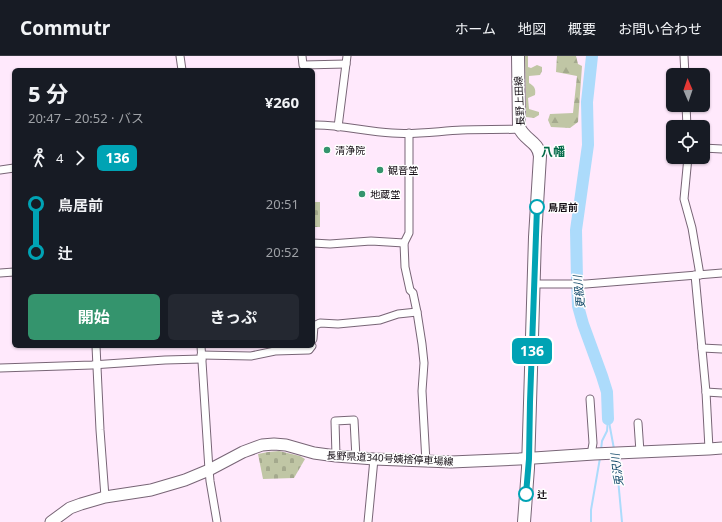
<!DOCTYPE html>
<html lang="ja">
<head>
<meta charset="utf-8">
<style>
	:root { --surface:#171b24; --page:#242831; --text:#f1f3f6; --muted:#9ea1a6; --line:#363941; --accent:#34946d }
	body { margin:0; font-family:"Noto Sans","Noto Sans JP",sans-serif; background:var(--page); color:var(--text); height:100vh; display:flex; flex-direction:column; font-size:15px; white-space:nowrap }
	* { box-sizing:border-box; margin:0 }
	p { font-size:13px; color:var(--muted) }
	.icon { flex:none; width:22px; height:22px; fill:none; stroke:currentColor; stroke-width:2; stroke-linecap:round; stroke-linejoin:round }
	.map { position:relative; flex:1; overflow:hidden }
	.sheet { position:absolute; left:12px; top:12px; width:303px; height:280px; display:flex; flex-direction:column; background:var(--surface); border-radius:6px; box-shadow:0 1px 3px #0004 }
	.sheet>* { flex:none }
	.badge { padding:0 8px; border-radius:6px; font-size:14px; line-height:26px }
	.needle { width:26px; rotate:358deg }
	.fabs { position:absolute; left:666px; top:12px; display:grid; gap:8px }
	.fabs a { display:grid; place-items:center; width:44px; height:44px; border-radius:6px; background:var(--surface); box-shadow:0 1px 3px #0004; font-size:20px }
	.map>.badge { position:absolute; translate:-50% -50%; box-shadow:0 0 0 2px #fff }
	.legs { display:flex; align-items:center; gap:6px; height:44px; padding:0 16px; font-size:13px }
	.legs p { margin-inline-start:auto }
	.head { display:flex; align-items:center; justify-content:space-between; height:68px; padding:0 16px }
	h1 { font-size:22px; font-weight:700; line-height:30px }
	.cta { display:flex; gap:8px; margin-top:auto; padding:8px 16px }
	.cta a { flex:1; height:46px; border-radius:6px; background:var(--accent); color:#fff; font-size:16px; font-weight:700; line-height:46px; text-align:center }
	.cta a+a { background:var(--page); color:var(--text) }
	ul { padding:0 16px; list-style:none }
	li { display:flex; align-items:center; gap:14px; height:48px; font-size:15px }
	li i { display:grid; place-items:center; width:6px; height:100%; margin:0 5px; background:currentColor }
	li i::after { content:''; width:10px; height:10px; margin:-5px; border:3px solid; border-radius:50%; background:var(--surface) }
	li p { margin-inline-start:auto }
	li:first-child i { background:linear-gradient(#0000 50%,currentColor 0) }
	li:last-child i { background:linear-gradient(currentColor 50%,#0000 0) }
	header { display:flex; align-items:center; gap:24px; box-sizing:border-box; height:56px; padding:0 20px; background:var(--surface); border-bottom:1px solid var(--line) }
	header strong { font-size:19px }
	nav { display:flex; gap:22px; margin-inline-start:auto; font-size:14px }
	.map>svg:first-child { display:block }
	.forest { fill:url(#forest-firs) }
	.cemetery { fill:url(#cemetery-stones) }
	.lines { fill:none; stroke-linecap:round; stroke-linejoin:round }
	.stream { stroke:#acdbfb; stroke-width:2 }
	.river { stroke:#acdbfb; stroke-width:12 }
	.minor-casing { stroke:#786576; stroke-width:9 }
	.secondary-casing { stroke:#786576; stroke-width:13 }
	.primary-casing { stroke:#786576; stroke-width:14 }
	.minor { stroke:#fff; stroke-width:7 }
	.secondary { stroke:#fff; stroke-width:11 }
	.primary { stroke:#fff; stroke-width:12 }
	.line-1-casing { stroke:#fff; stroke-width:9 }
	.line-1 { stroke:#00a3b4; stroke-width:6 }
	.poi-dot { fill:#34946d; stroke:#fefefe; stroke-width:1.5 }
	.stop-1-dot { fill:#fff; stroke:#00a3b4; stroke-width:2 }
	.labels { text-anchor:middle; stroke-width:3; stroke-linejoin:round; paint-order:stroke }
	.street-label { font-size:10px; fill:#130c13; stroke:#fefefe }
	.poi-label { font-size:10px; fill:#130c13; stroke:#fefefe; text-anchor:start }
	.stop-label { font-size:10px; font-weight:bold; fill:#130c13; stroke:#fefefe; text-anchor:start }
	.water-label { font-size:11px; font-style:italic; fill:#0f4767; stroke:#fefefe }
	.quarter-label { font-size:12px; font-weight:bold; fill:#006947; stroke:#fefefe }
</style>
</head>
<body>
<header>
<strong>Commutr</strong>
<nav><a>ホーム</a><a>地図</a><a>概要</a><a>お問い合わせ</a></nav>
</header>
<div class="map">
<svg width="722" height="466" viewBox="0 0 722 466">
	<defs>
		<pattern id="forest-firs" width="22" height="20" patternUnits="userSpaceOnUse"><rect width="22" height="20" fill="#c0c6a5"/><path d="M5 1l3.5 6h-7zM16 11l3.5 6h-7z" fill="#a4a98d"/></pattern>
		<pattern id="cemetery-stones" width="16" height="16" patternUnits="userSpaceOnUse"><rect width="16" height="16" fill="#c0c6a5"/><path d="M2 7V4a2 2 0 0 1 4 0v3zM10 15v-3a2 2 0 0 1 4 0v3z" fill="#a4a98d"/></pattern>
	</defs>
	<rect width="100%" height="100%" fill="#ffe9fc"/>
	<g class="forest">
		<path d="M525,0H528V11L531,12L537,9L542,11V15L540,19L529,20V27C534,30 536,32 535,39L528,42L529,53L539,56V59L534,62L526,61Z"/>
		<path d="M557,0H576L578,8L582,10L578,66L570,72L551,71L548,64L550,58L573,57L577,20L556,16Z"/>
	</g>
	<g class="cemetery">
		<rect x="313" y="146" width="7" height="25"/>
		<path d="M279,395L300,400L305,403L294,422L263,423L258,398L268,396Z"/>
	</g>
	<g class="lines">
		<g class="stream">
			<path d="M609,366L614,393"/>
			<path d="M601,394L602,385L607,375L608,363"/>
			<path d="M616,401L622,466"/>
			<path d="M591,466V454L600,402"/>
		</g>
		<path class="river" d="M592,0L587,46L588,89L576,174L577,224L578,250L583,268L602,320L607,336L608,363"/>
		<g class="minor-casing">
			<g id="minor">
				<path d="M180,0L182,14"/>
				<path d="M302,0L303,9L346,8"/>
				<path d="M684,0L685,19"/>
				<path d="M686,49L687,71"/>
				<path d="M313,69C339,68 366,76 392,77C415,79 439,75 462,74C481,73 501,74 520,73"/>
				<path d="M338,71L347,0"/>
				<path d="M409,77V177L404,187L405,211L410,234L413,237L417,256L422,288L424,307L422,335L426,406"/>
				<path d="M703,92L722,93"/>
				<path d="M688,101L684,143L692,172L700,219"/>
				<path d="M0,114L14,112"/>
				<path d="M313,187L330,188L371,185L404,187"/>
				<path d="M0,217L14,216"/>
				<path d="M695,219L706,336L709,393"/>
				<path d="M534,228H586L722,217"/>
				<path d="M313,283L314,270L320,267L338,268L380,264L398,258L417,256"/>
				<path d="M96,290L100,374L105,441"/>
				<path d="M201,290L209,414L210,425L217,466"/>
				<path d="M702,292L722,293"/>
				<path d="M201,299L251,300L275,295L309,294L312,290"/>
				<path d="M0,312L92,309L165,304L202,303"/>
				<path d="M706,336L722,337"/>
				<path d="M590,343L593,387L591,399"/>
				<path d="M638,367L640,396"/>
				<path d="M336,400L335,365L354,364L356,402"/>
				<path d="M368,466L374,403"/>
			</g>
		</g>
		<g class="secondary-casing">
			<path id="secondary" d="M51,466L70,452L81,448L105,441L151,434L185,424L209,414L243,396L262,389L274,388L286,389L314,397L336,400L374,403L451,406L519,403L594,398L709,393L722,392"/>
		</g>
		<g class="primary-casing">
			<path id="primary" d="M518,0L519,71C524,84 538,85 540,100L535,181L530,347L528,412L524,466"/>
		</g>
		<use href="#minor" class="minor"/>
		<use href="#secondary" class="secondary"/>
		<use href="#primary" class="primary"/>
	</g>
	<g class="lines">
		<g class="line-1-casing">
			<path id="line-1" d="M526,438L529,403L530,346L537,151"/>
		</g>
		<use href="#line-1" class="line-1"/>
	</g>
	<g class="poi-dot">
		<circle cx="327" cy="94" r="4"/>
		<circle cx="380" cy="114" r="4"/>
		<circle cx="362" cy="138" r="4"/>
	</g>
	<g class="stop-1-dot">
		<circle cx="537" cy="151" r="7"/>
		<circle cx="526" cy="438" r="7"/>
	</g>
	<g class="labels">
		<g class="street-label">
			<text transform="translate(519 45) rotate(-93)" y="4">長野上田線</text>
			<text transform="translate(390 402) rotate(3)" y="4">長野県道340号姨捨停車場線</text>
		</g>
		<g class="poi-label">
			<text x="335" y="98">清浄院</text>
			<text x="388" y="118">観音堂</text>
			<text x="370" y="142">地蔵堂</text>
		</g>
		<g class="stop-label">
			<text x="548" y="155">鳥居前</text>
			<text x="537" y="442">辻</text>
		</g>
		<g class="water-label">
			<text transform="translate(579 236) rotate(-96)" y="4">更級川</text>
			<text transform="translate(617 414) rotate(-97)" y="4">兎沢川</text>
		</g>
		<g class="quarter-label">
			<text x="553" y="100">八幡</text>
		</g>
	</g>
</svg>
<div class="fabs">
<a><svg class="needle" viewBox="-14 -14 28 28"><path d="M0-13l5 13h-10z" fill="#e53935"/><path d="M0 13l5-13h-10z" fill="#9ea1a6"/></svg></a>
<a><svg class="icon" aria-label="locate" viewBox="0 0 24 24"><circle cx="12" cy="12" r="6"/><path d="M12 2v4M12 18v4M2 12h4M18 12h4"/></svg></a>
</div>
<b class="badge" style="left:532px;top:295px;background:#00a3b4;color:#fff">136</b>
<section class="sheet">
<div class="head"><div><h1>5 分</h1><p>20:47 – 20:52 · バス</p></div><b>¥260</b></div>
<div class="legs"><svg class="icon" aria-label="walk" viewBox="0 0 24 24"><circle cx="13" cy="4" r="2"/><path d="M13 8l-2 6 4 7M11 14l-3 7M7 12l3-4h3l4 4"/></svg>4<svg class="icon" aria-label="forward" viewBox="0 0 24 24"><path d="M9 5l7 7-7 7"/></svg><b class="badge" style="background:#00a3b4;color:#fff">136</b></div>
<ul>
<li><i style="color:#00a3b4"></i><b>鳥居前</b><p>20:51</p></li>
<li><i style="color:#00a3b4"></i><b>辻</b><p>20:52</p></li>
</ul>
<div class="cta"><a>開始</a><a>きっぷ</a></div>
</section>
</div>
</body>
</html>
